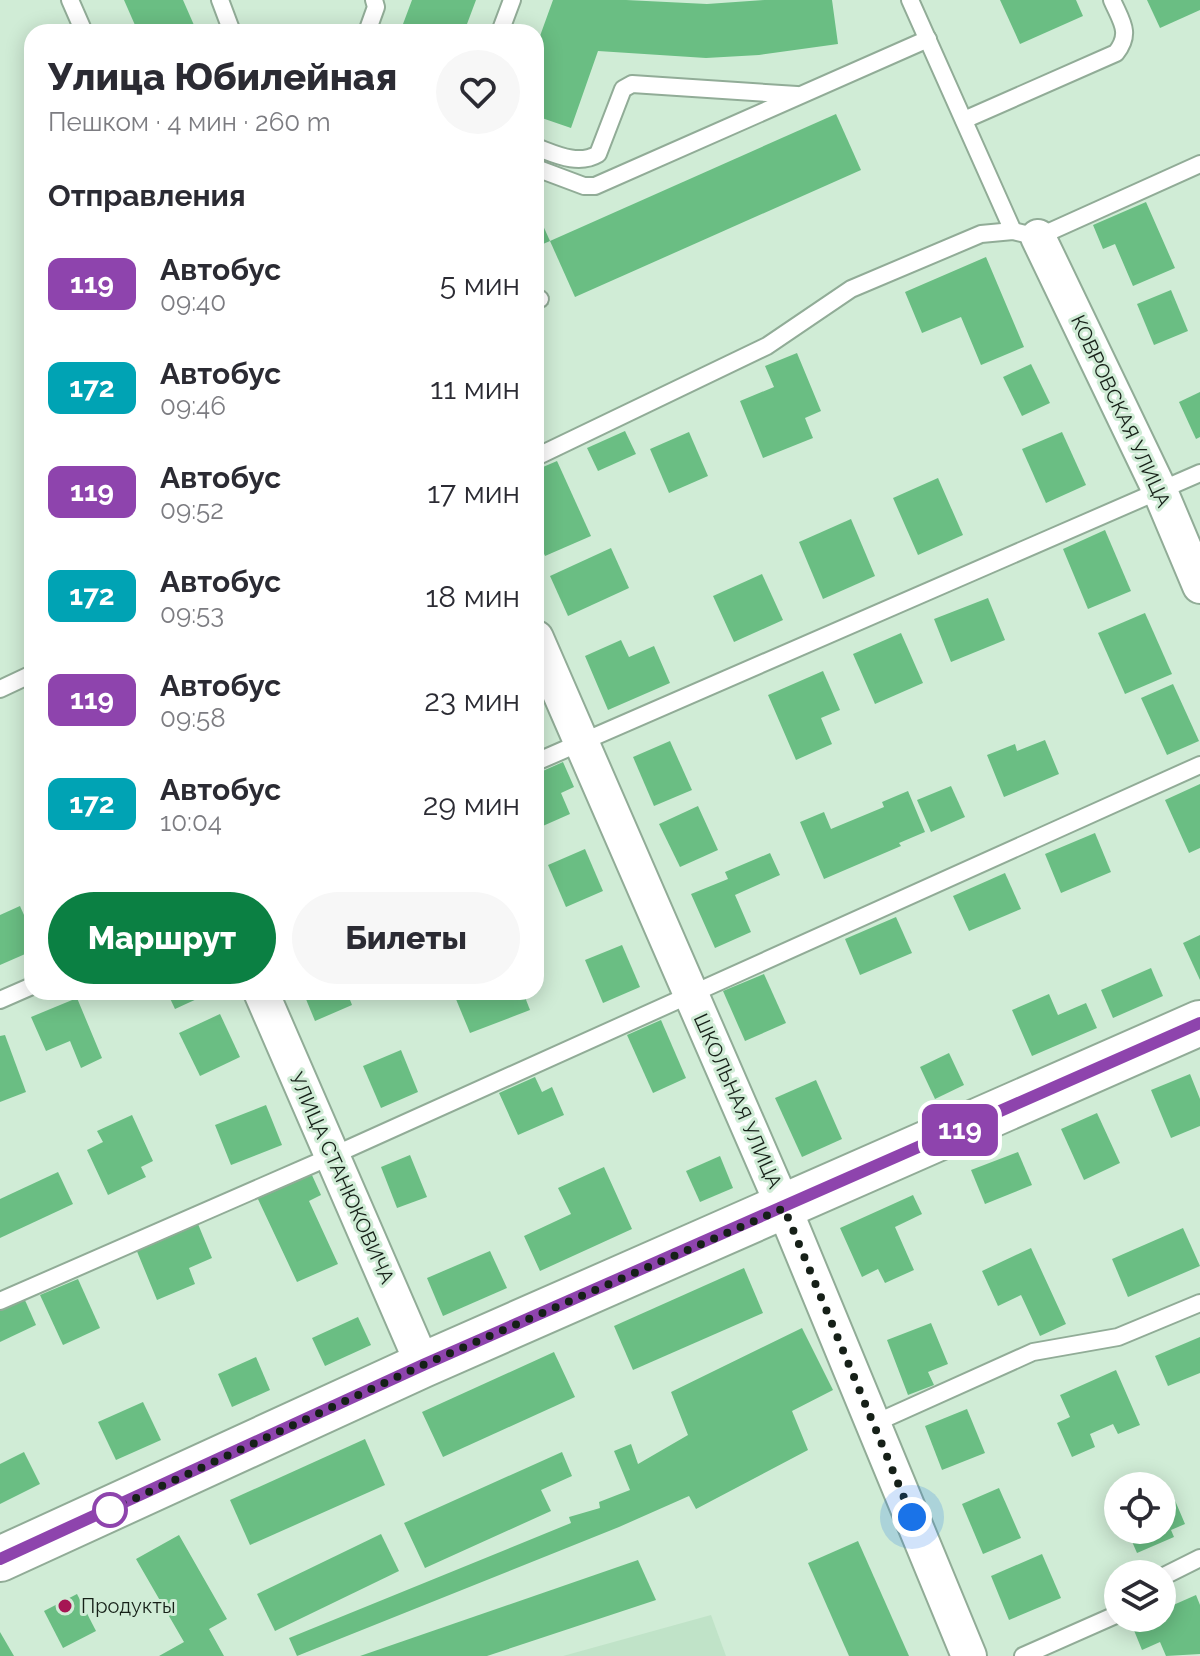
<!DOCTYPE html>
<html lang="ru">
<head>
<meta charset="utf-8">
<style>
	:root { --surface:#fff; --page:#f7f7f7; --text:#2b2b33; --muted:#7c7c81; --accent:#0b8043 }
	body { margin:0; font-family:Raleway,sans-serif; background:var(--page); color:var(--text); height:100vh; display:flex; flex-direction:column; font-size:30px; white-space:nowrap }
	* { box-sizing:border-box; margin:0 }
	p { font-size:26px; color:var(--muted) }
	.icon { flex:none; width:44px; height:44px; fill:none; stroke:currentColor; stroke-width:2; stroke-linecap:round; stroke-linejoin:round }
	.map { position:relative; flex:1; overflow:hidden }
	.drawer { position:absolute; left:24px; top:24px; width:520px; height:976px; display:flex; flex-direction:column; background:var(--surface); border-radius:24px; box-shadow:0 4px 20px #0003 }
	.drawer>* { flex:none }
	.badge { padding:0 16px; border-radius:12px; font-size:28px; line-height:52px }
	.fabs { position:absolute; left:1104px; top:1472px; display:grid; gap:16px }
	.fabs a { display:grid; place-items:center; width:72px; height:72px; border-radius:50%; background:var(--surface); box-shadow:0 4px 20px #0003; font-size:40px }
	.you { position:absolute; width:40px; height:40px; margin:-20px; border:6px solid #fff; border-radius:50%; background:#1a73e8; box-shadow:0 0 0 12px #1a73e833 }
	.map>.badge { position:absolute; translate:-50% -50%; box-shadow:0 0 0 4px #fff }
	h2 { padding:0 24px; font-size:30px; line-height:72px }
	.round { display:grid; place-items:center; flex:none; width:84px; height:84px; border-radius:42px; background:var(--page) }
	.head { display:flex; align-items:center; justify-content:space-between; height:136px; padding:0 24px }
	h1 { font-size:38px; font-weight:800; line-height:60px }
	.button { display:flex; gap:16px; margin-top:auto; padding:16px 24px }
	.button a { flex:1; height:92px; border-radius:48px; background:var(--accent); color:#fff; font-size:32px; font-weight:800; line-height:92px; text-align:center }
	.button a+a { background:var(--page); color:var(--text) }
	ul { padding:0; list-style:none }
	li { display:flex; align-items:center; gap:24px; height:104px; padding:0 24px }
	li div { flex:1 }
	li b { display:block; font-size:30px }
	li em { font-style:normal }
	li .badge { min-width:88px; font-weight:700; text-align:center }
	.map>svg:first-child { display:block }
	.built { fill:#c0e3c8 }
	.building { fill:#6abe83 }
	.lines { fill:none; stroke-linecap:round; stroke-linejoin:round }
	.service-casing { stroke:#91ac97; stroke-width:20 }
	.minor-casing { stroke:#91ac97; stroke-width:38 }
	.secondary-casing { stroke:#91ac97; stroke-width:48 }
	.service { stroke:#fff; stroke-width:16 }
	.minor { stroke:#fff; stroke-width:34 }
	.secondary { stroke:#fff; stroke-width:44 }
	.line-casing { stroke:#fff; stroke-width:18 }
	.line { stroke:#8e44ad; stroke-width:12 }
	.walk { stroke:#162018; stroke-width:8; stroke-dasharray:0 14.4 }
	.stop-dot { fill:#fff; stroke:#8e44ad; stroke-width:4 }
	.poi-dot { fill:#a61554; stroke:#d0ecd6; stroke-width:3 }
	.labels { text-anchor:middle; stroke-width:6; stroke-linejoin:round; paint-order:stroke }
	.street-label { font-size:20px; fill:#162018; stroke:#d0ecd6 }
	.poi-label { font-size:20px; fill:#162018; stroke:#d0ecd6; text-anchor:start }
</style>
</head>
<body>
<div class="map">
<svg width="1200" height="1656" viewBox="0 0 1200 1656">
	<rect width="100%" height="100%" fill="#d0ecd6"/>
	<path class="built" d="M711,1615L726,1656H563Z"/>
	<g class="building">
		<path d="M124,0H183L197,32H138Z"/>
		<path d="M412,0H476L464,32H400Z"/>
		<path d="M553,0H626L707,4L764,0H832L838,44L759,55L706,58L598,51L571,128L536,116V47Z"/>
		<path d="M1000,0H1076L1083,16L1020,44Z"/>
		<path d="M1147,0H1200V10L1160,28Z"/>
		<path d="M836,114L861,170L575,297L550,241Z"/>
		<path d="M1146,202L1175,268L1133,286L1115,244L1103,249L1093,225Z"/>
		<path d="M536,210L550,241L536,247Z"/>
		<path d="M986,257L1024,347L981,365L961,317L922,333L905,292Z"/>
		<path d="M1171,290L1188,331L1154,345L1137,304Z"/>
		<path d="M797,353L821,411L805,418L813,438L763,458L740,401L774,387L765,366Z"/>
		<path d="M1031,364L1050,403L1022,416L1003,377Z"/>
		<path d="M1200,392V437L1196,439L1179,402Z"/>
		<path d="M625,431L636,454L598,471L587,448Z"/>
		<path d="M689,432L708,476L669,493L650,449Z"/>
		<path d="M1062,432L1086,485L1046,503L1022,449Z"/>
		<path d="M557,461L591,536L545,556L536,536V470Z"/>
		<path d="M938,478L963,535L918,555L893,498Z"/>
		<path d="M851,519L875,576L823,599L799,542Z"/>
		<path d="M1105,530L1131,591L1088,609L1063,549Z"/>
		<path d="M611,548L629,588L568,616L550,576Z"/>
		<path d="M762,574L783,620L734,642L713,596Z"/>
		<path d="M988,598L1005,640L951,662L934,619Z"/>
		<path d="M1145,613L1172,674L1125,694L1098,633Z"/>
		<path d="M901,633L923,683L875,704L853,654Z"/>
		<path d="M621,640L629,657L654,646L670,683L608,710L585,656Z"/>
		<path d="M823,671L840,710L821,718L832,744L796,760L768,695Z"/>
		<path d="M1173,684L1199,741L1167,755L1141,698Z"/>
		<path d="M1045,740L1059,774L1004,797L987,755L1015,744L1017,751Z"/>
		<path d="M670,741L692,790L654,806L633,757Z"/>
		<path d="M563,762L574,787L561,793L570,814L536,829V774Z"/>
		<path d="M1200,784V848L1189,853L1165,800Z"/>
		<path d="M951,786L965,817L931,832L917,800Z"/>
		<path d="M908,791L925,832L899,843L901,846L824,879L800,822L824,812L831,829L884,807L882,802Z"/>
		<path d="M698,806L718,850L680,867L659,824Z"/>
		<path d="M1095,833L1111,872L1061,893L1045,854Z"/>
		<path d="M585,849L603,891L566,907L548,865Z"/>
		<path d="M770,853L780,875L735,895L751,932L715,948L691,894L728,879L725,872Z"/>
		<path d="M1005,873L1021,909L969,931L953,896Z"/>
		<path d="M20,906L32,933V951L0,965V915Z"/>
		<path d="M896,917L912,953L860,975L845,939Z"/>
		<path d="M1200,935V980L1183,943Z"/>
		<path d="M622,945L640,987L603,1003L585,960Z"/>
		<path d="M1151,968L1163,996L1113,1018L1101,990Z"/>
		<path d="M764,974L786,1023L745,1041L723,991Z"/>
		<path d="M167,992H212L175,1009Z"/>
		<path d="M303,992H347L352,1005L315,1021Z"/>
		<path d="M453,992H523L530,1010L470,1033Z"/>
		<path d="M1049,994L1058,1015L1086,1003L1097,1028L1032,1056L1012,1010Z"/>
		<path d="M77,998L102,1058L81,1068L70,1041L46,1051L31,1017Z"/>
		<path d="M220,1014L240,1057L200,1076L179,1033Z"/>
		<path d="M661,1020L686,1078L653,1093L627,1035Z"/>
		<path d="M5,1035L26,1092L0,1102V1036Z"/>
		<path d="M401,1050L418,1092L381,1108L363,1066Z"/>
		<path d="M949,1053L964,1085L935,1099L920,1067Z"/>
		<path d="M1190,1074L1200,1099V1126L1171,1138L1151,1090Z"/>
		<path d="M535,1077L542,1092L552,1087L564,1115L518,1135L499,1093Z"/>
		<path d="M816,1080L842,1139L802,1157L775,1098Z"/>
		<path d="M266,1105L282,1145L231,1165L215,1125Z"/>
		<path d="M1097,1113L1120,1163L1084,1180L1061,1129Z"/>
		<path d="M132,1115L153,1161L141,1167L146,1177L108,1195L87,1150L103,1142L97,1131Z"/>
		<path d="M1018,1152L1032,1185L985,1204L971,1170Z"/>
		<path d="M410,1155L427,1197L397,1208L381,1167Z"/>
		<path d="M720,1156L733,1188L700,1202L686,1171Z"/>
		<path d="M604,1167L632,1229L540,1271L524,1236L571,1214L558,1188Z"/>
		<path d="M58,1172L73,1204L0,1238V1199Z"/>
		<path d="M311,1173L321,1195L309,1201L338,1264L297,1282L257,1197Z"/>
		<path d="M913,1195L922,1214L895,1227L914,1270L885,1283L878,1269L862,1277L840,1228Z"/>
		<path d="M198,1224L212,1258L189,1268L195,1284L157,1300L136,1249Z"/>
		<path d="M1183,1228L1200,1266L1128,1297L1112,1259Z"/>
		<path d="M1031,1248L1066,1324L1040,1336L1021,1295L998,1306L982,1271Z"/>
		<path d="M490,1251L507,1288L443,1316L427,1278Z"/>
		<path d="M744,1268L763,1313L633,1370L614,1326Z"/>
		<path d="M78,1279L100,1328L63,1345L40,1295Z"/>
		<path d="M24,1298L36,1325L0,1342V1309Z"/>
		<path d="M358,1317L371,1345L325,1366L312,1338Z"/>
		<path d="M931,1323L948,1364L928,1372L934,1385L908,1395L887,1340Z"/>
		<path d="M802,1328L833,1390L792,1411L808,1450L696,1509L689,1496L619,1527L297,1656L289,1638L571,1523L569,1517L600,1508L599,1502L630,1490L614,1451L631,1444L638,1464L688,1435L671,1392Z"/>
		<path d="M1200,1337V1373L1168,1386L1155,1356Z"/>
		<path d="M554,1352L575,1397L443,1457L422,1412Z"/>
		<path d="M256,1357L270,1390L232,1407L218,1374Z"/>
		<path d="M1116,1370L1140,1425L1118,1434L1113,1424L1090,1434L1095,1447L1072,1457L1057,1423L1070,1417L1060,1395Z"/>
		<path d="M143,1402L161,1440L116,1460L98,1422Z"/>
		<path d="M967,1409L985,1453L942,1470L925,1426Z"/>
		<path d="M365,1439L385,1485L250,1545L230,1500Z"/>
		<path d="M24,1452L40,1484L0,1504V1464Z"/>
		<path d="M562,1452L572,1476L541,1490L551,1511L425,1568L404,1523Z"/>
		<path d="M999,1488L1021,1538L983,1554L962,1504Z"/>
		<path d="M1171,1491L1185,1524L1171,1530L1174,1537L1137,1553L1127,1530H1162V1495Z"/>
		<path d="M381,1534L399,1571L275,1631L257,1594Z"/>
		<path d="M179,1535L227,1619L209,1629L224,1656H159L184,1642L136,1559Z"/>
		<path d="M858,1541L909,1656H849L808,1563Z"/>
		<path d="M1042,1554L1061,1598L1009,1620L991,1576Z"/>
		<path d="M638,1560L656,1600L487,1656H360Z"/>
		<path d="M77,1594L96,1631L63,1648L44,1611Z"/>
		<path d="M1196,1595L1200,1605V1654L1166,1656L1160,1642L1142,1650L1131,1623L1142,1618H1162V1610Z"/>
		<path d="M0,1632L14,1656H0Z"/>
	</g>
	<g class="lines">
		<g class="service-casing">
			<g id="service">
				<path d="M70,0L84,32"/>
				<path d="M220,0L232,32"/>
				<path d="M910,0L1013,231"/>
				<path d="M367,32L376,7L374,0"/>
				<path d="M500,32L512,0"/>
				<path d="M964,120L1116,53C1132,33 1121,21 1112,0"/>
				<path d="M536,147C555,154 578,166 598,154L623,89L632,84L797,95"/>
				<path d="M536,168L584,186H595L928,39"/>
				<path d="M536,300L540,299"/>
				<path d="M536,457L767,346L851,289L981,234L1013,231L1038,237L1200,164"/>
				<path d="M0,689L32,674"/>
				<path d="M536,762L1200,473"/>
				<path d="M0,1000L32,986"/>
				<path d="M0,1301L332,1156L1200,765"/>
				<path d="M873,1424L1033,1352L1118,1337L1200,1303"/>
				<path d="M1162,1577L1200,1558"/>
				<path d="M1023,1656L1118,1614"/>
			</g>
		</g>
		<g class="minor-casing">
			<g id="minor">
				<path d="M1038,237L1160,491L1200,586"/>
				<path d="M536,638L784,1208L969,1656"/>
				<path d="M261,992L423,1365"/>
			</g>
		</g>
		<g class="secondary-casing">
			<path id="secondary" d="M0,1559L423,1365L1200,1023"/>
		</g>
		<use href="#service" class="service"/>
		<use href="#minor" class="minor"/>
		<use href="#secondary" class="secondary"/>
	</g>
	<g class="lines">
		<g class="line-casing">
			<path id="line" d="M0,1559L423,1365L1200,1023"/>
		</g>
		<use href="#line" class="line"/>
		<path class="walk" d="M110,1510L423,1365L784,1208L912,1517"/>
	</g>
	<circle class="stop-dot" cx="110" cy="1510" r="16"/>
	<circle class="poi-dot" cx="65" cy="1606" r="8"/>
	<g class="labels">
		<g class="street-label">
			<text transform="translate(1121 411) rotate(65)" y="7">КОВРОВСКАЯ УЛИЦА</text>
			<text transform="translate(738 1101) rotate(66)" y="7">ШКОЛЬНАЯ УЛИЦА</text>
			<text transform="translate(342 1178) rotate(66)" y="7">УЛИЦА СТАНЮКОВИЧА</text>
		</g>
		<g class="poi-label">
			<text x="81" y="1613">Продукты</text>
		</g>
	</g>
</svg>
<div class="fabs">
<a><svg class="icon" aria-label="locate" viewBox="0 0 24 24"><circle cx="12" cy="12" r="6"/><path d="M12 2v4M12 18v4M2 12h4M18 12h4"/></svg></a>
<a><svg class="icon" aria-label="layers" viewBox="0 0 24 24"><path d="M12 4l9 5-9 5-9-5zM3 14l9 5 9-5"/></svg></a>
</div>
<div class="you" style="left:912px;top:1517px"></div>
<b class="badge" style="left:960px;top:1130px;background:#8e44ad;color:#fff">119</b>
<section class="drawer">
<div class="head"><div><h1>Улица Юбилейная</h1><p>Пешком · 4 мин · 260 m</p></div><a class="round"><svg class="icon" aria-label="heart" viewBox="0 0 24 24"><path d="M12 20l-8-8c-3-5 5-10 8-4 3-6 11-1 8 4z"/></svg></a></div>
<h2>Отправления</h2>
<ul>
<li><span class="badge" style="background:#8e44ad;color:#fff">119</span><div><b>Автобус</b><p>09:40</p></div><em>5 мин</em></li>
<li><span class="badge" style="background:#00a3b4;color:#fff">172</span><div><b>Автобус</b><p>09:46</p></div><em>11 мин</em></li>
<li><span class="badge" style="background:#8e44ad;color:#fff">119</span><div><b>Автобус</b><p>09:52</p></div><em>17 мин</em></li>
<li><span class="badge" style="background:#00a3b4;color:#fff">172</span><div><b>Автобус</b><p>09:53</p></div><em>18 мин</em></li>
<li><span class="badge" style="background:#8e44ad;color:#fff">119</span><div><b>Автобус</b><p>09:58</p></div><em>23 мин</em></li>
<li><span class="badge" style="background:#00a3b4;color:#fff">172</span><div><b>Автобус</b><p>10:04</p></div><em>29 мин</em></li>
</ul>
<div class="button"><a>Маршрут</a><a>Билеты</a></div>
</section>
</div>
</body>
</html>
